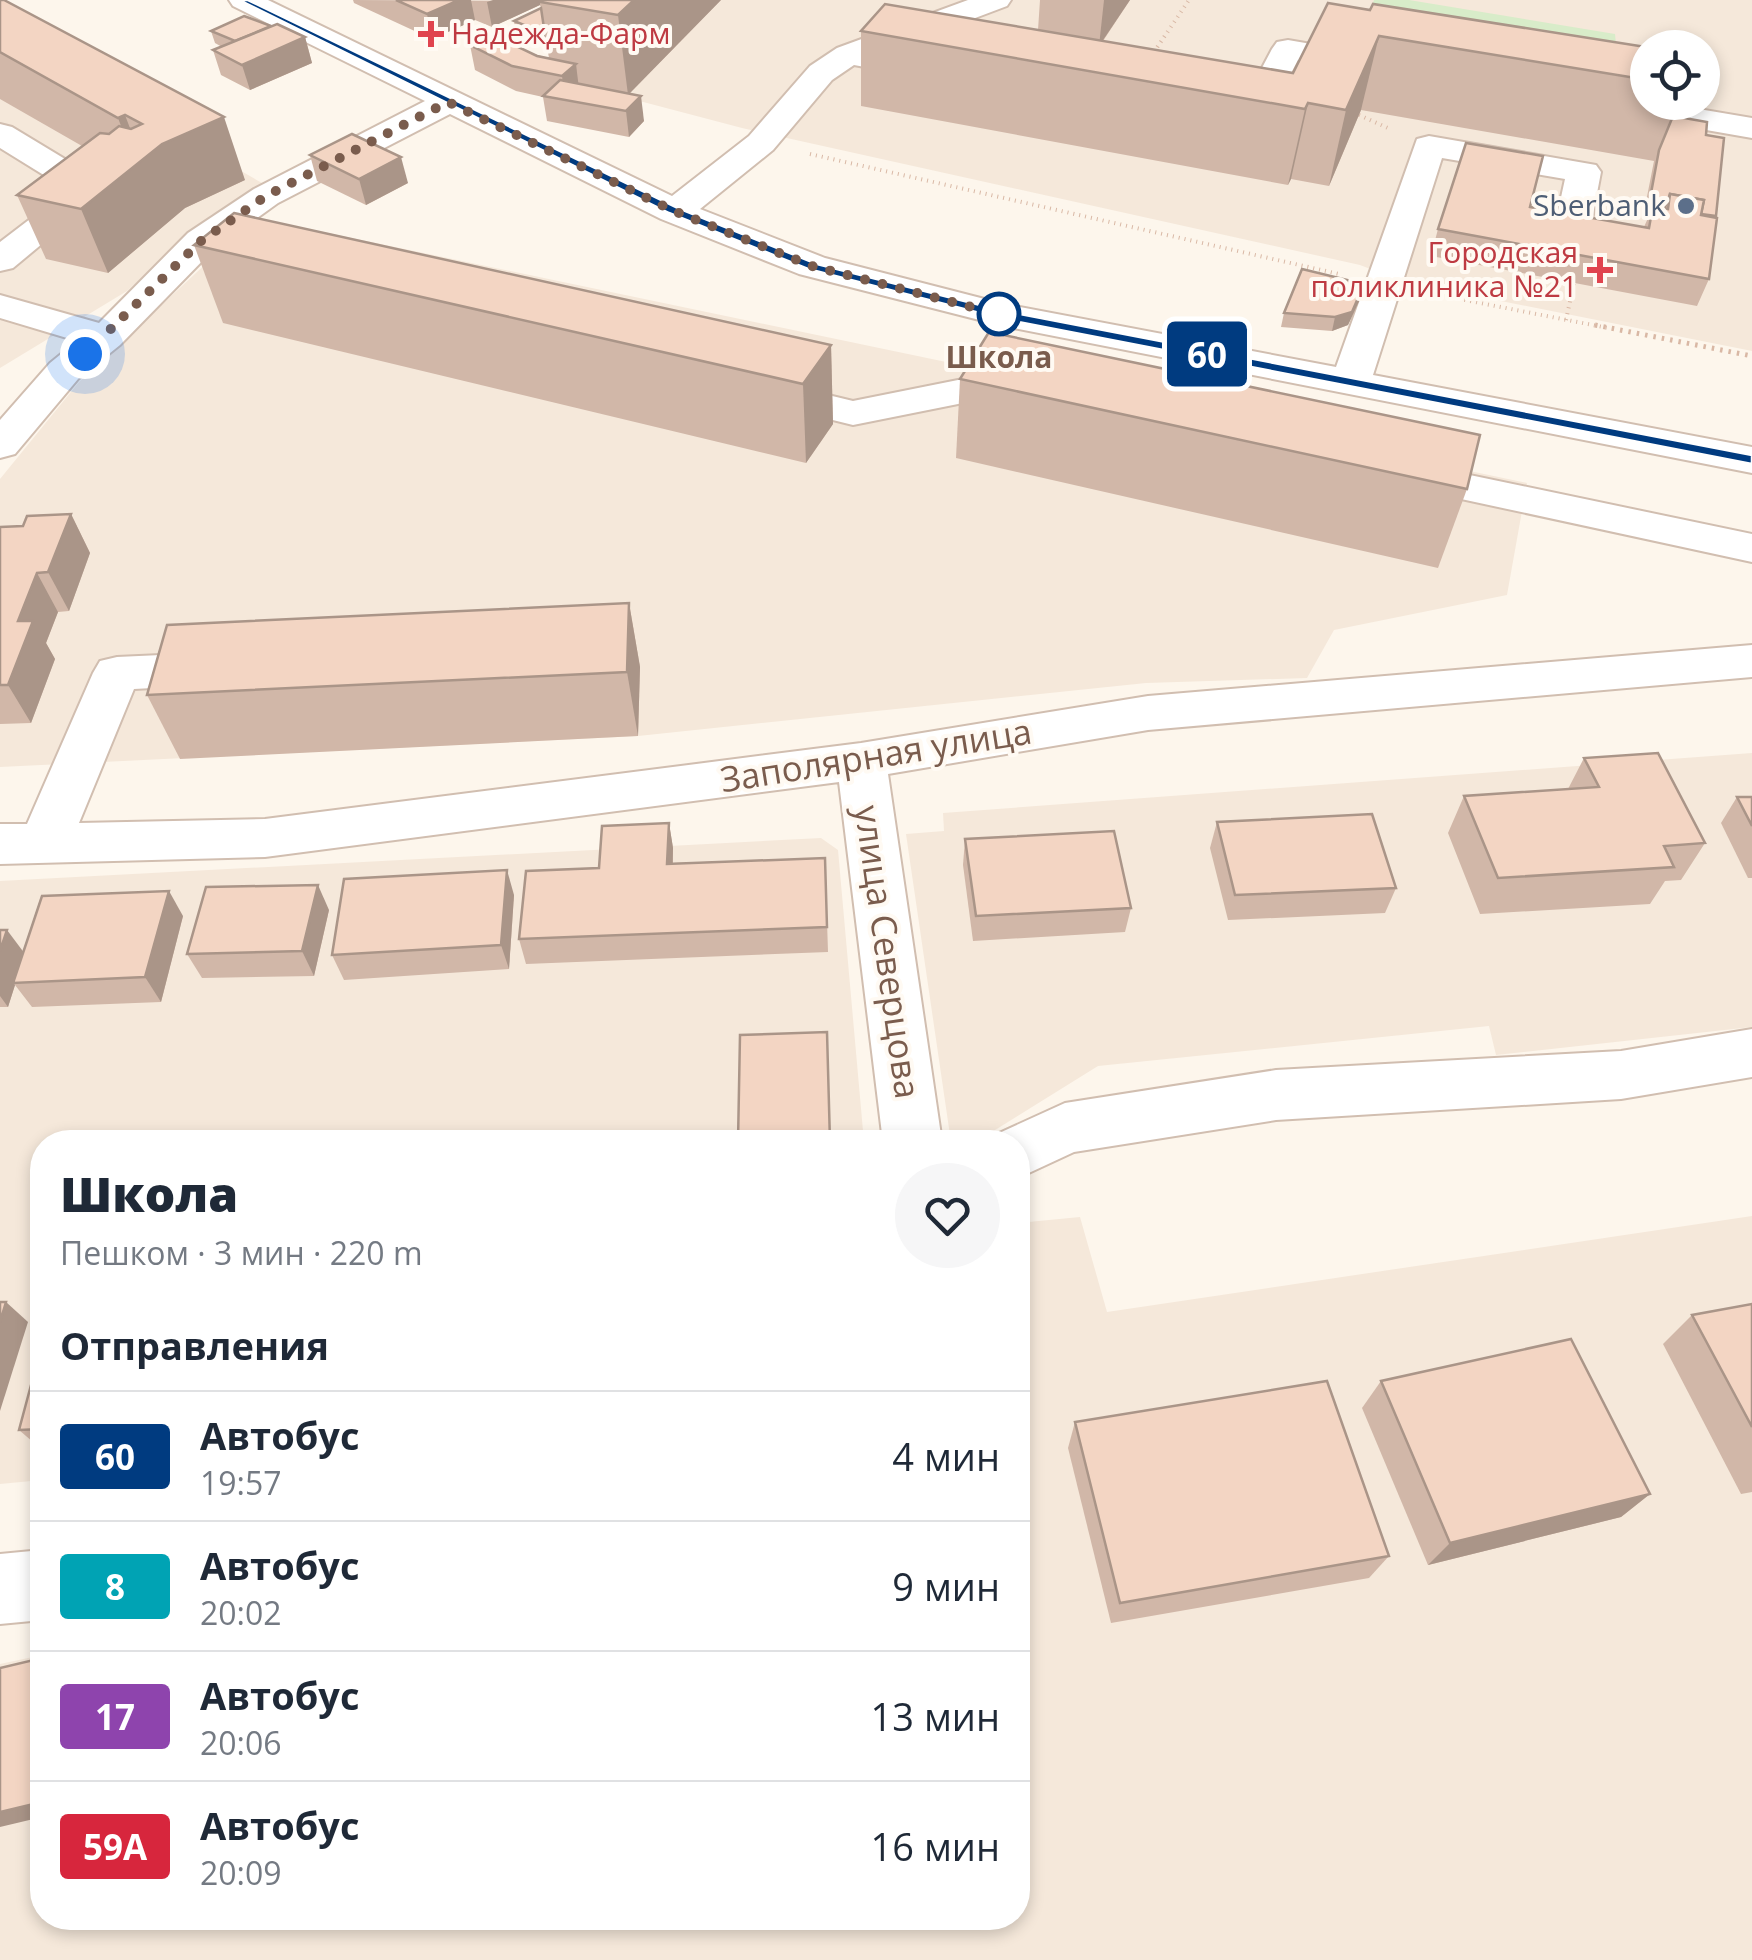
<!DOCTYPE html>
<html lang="ru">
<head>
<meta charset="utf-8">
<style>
	:root { --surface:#fff; --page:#f6f6f7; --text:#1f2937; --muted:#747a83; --line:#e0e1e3 }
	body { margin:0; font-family:"Open Sans",sans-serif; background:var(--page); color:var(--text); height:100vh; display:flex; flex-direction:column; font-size:38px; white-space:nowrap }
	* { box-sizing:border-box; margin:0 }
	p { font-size:32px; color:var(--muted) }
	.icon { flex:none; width:55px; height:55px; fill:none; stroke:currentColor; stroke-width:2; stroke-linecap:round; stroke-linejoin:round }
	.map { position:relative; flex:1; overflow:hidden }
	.side { position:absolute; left:30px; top:1130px; width:1000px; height:800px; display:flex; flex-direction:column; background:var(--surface); border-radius:40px; box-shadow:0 5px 15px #0003 }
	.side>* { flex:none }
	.badge { padding:0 20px; border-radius:8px; font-size:35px; line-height:65px }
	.tools { position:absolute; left:1630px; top:30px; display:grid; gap:20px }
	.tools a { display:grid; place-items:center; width:90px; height:90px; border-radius:50%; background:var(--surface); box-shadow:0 5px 15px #0003; font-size:50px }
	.you { position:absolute; width:50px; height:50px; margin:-25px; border:8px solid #fff; border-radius:50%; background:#1a73e8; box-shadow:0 0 0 15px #1a73e833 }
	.map>.badge { position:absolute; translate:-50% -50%; box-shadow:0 0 0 5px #fff }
	h2 { padding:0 30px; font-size:38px; line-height:90px }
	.round { display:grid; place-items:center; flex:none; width:105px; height:105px; border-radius:52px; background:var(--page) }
	.summary { display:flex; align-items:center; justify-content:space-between; height:170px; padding:0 30px }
	h1 { font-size:48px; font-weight:800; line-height:75px }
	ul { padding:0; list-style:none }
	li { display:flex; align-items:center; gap:30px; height:130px; padding:0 30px; border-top:2px solid var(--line) }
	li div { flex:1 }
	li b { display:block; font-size:38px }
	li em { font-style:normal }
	li .badge { min-width:110px; font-weight:700; text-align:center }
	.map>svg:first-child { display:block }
	.residential { fill:#f5e8da; fill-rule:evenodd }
	.green { fill:#d8ecc9 }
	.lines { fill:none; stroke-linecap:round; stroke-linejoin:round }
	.minor-casing { stroke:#d1beb0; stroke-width:4 }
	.path-far1 { stroke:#d9b8a5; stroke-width:4; stroke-dasharray:1 5; stroke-linecap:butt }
	.path { stroke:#d9b8a5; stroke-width:5; stroke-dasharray:2.5 6; stroke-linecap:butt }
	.minor { fill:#fff; fill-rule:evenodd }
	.wall { fill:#d1b7a8 }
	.shaded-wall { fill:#aa9588 }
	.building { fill:#f3d5c3; stroke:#aa9588; stroke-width:2.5 }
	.line { fill:#003b80; stroke:#fff; stroke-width:2.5 }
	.walk { stroke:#7a5c4d; stroke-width:10; stroke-dasharray:0 18 }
	.health-dot { fill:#e0444e; stroke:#fffaf3; stroke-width:4 }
	.service-dot { fill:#5c6f8a; stroke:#fffaf3; stroke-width:4 }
	.stop-dot { fill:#fff; stroke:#003b80; stroke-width:5 }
	.labels { text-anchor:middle; stroke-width:8; stroke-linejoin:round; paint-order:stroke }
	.far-health-label { font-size:30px; fill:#be3a42; stroke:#fffaf3; text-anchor:start }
	.far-service-label { font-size:30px; fill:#4e5e75; stroke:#fffaf3; text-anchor:end }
	.far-stop-label { font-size:30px; font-weight:bold; fill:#7a5c4d; stroke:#fffaf3 }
	.street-label { font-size:35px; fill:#7a5c4d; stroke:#fffaf3 }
</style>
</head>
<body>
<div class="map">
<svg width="1752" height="1960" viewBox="0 0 1752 1960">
	<rect width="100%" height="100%" fill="#fdf6ec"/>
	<g class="residential">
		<path d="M529,0H1752V351L1401,281L1360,265L742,128L537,74L591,25ZM1648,48H1702V102H1648Z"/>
		<path d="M0,33L269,187L211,215L127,291L0,368Z"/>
		<path d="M275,222L1527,483L1507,595L1334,630L1307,678L1146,683L638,736L0,767V479L79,382L211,259Z"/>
		<path d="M1752,753V1027L1496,1055L1489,1026L1098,1066L976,1142H951L906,834L944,831L943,813Z"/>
		<path d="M821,838L838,850L864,1142H42V1480L0,1484V881Z"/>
		<path d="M1752,1216V1960H0V1664L42,1655V1918H1018V1223L1080,1217L1107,1312Z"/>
	</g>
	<path class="green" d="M1374,0H1409L1615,34L1620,86L1360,39Z"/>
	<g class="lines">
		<g class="minor-casing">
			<g id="minor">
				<path d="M229,0H268L672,196L749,136L810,66L837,48L968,0H1011L1007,6L885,52L945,63L950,70L945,77L934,80L854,65L832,80L773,150L700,209L825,258L1004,304L1336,367L1417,139L1429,136L1596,165L1601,172L1591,225L1586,233L1573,236L1560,233L1555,225L1565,179L1442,158L1373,375L1752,447V473L1003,326L799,274L661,219L450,114L278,203L214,249L120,345L78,379L15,454L0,458V420L50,363L77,341L0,318V295L99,323L188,233L254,189L425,101L233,6Z"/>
				<path d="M1288,40L1375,55L1386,57L1391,64L1386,71L1375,73L1298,60L1259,134L1247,137L1223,131L1218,124L1223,117L1237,115L1272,49L1277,42Z"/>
				<path d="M1598,92L1752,118V138L1586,109L1582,102L1586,95Z"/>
				<path d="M0,124L12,127L103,182L108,189L13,268L0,271V242L68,190L0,148Z"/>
				<path d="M983,375L1049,389L1055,398L1049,407L1035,410L983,399L853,425L748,399L742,391L748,383L762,379L853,401Z"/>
				<path d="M1393,459L1752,534V562L1378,481L1372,472L1378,463Z"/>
				<path d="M1752,645V677L1148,730L888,774L942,1142H883L839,782L265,857L0,864V824H27L93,673L100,661L117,657L227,652L244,656L251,668L244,680L227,684L134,689L79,823L265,819L861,743L1148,696Z"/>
				<path d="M1752,1029V1077L1621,1099L1276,1120L1074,1152L1018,1178V1142H993L997,1134L1065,1103L1276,1070L1621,1051Z"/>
				<path d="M42,1550V1620L0,1624V1554Z"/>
			</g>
		</g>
		<g class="path-far1">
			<path d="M1154,52L1189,0"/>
			<path d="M1359,115L1390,129"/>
			<path d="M810,154L1339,274"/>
			<path d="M1429,293L1608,328"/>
			<path d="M1566,320L1574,283"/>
		</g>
		<path class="path" d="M1595,325L1752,356"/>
		<use href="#minor" class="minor"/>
	</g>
	<g class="wall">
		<path d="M0,0L245,180L185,208L108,273L46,259L17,195L82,146L0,99Z"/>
		<path d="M353,0L540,1L721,0L630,93L644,121L629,137L547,121L543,97L516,91L475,70L470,45H500L549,58L546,41L541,44L516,34L514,21L541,8L540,5L492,27L475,20L432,39L354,3Z"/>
		<path d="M1040,0H1130L1103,41L1293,73L1370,10L1648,48V102H1678L1673,116L1706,135L1709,279L1697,306L1431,256L1438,229L1530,207L1644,227L1648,218L1643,217L1654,161L1361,110L1329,186L1291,179L1288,185L861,106V31L1038,30Z"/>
		<path d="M271,26L305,37L312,63L250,90L221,75L213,50L222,47L215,43L211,31Z"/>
		<path d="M310,155L408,183L366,205L317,181Z"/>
		<path d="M194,245L831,345L833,424L806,463L223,323Z"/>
		<path d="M1364,284L1361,297L1348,325L1332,331L1281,327L1284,313Z"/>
		<path d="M960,379L1467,489L1438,568L956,458Z"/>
		<path d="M71,514L90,553L69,611L58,612L46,643L55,659L31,723L0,724V527L23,526Z"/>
		<path d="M629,603L640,667L638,736L180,759L147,695Z"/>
		<path d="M1584,758L1705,843L1681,880L1665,881L1650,904L1480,914L1448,833L1464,796L1568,789Z"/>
		<path d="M1737,797H1752V878H1748L1721,823Z"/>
		<path d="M1217,822L1396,888L1385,913L1228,920L1210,848Z"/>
		<path d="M669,823L673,848V863L825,858L828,952L526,964L519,939L599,868Z"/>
		<path d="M965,839L1131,908L1125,932L973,941L963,865Z"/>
		<path d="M514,895L509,969L344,980L332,955Z"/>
		<path d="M329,910L314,976L202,978L187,954Z"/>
		<path d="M183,916L161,1002L32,1007L15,985L8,1007H0V930L24,953Z"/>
		<path d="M1752,1304V1492L1741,1494L1663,1344L1692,1315Z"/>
		<path d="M42,1344V1448H40L19,1430Z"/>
		<path d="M1381,1381L1650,1494L1621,1517L1428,1565L1362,1408Z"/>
		<path d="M1075,1422L1389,1556L1369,1578L1111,1623L1068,1448Z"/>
	</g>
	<g class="shaded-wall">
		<path d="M459,0H471L475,20L432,39L427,14Z"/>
		<path d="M493,0H540V5L492,27L487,2Z"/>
		<path d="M634,0H721L628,95L618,15Z"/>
		<path d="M1104,0H1130L1099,46Z"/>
		<path d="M544,28L546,41L541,44L539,31Z"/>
		<path d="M1379,36L1361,110L1329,186L1346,110Z"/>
		<path d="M305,37L312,63L250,90L242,65Z"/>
		<path d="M576,64L579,89L565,101L562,76Z"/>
		<path d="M641,96L644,121L629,137L626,111Z"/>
		<path d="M1308,103L1291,179L1288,185L1305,109Z"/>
		<path d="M125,115L142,160L162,144L224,117L245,180L185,208L108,273L81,209L136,165L118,118Z"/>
		<path d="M401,157L408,183L366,205L359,179Z"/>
		<path d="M1364,284L1361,297L1348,325L1332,331L1335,317Z"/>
		<path d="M831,345L833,424L806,463L803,384Z"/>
		<path d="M71,514L90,553L69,611L48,572Z"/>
		<path d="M37,573L58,612L46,643L55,659L31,723L8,685L18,621Z"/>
		<path d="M629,603L640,667L638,736L627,672Z"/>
		<path d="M669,823L673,848L672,889L667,864Z"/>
		<path d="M507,870L514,895L509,969L501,945Z"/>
		<path d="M318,885L329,910L314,976L302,951Z"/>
		<path d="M169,891L183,916L161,1002L145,977Z"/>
		<path d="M7,930L25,954L13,983L15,985L8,1007L0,996V951Z"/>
		<path d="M6,1302L28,1322L0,1411V1322Z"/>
		<path d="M1650,1494L1621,1517L1428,1565L1450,1543Z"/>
		<path d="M42,1802V1817L0,1827V1812Z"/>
	</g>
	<g class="building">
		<path d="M0,0H4L224,117L162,144L81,209L17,195L100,133L109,134L119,126L131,129L142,124L125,115L118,118L0,52Z"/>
		<path d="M396,0H459L427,14Z"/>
		<path d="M542,0H634L618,15L540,2Z"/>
		<path d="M1328,3L1370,10L1373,4L1652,48H1648V80L1379,36L1346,110L1308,103L1305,109L861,31L885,4L1293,73Z"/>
		<path d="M541,8L544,28L539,31L514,21Z"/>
		<path d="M244,16L271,26L235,41L211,31Z"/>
		<path d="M277,24L305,37L242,65L213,50Z"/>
		<path d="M486,38L500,45L508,42L537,56L576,64L562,76L512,66L470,45Z"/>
		<path d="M560,80L641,96L626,111L543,96Z"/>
		<path d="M1673,116L1707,122L1706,135L1724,138L1716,216L1701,214L1704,200L1670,194L1665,207L1649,204L1659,150Z"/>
		<path d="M352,134L401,157L359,179L310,155Z"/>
		<path d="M1466,143L1543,156L1530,207L1649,228L1653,206L1668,209L1670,194L1704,200L1701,215L1717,218L1709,279L1438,229Z"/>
		<path d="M234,213L831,345L803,384L194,245Z"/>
		<path d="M1302,269L1364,284L1352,312L1335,317L1284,313Z"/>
		<path d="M989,332L1480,435L1467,489L960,379Z"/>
		<path d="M71,514L48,572L37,573L18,621H33L8,685H0V527L23,526L27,516Z"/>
		<path d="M629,603L627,672L147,695L167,625Z"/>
		<path d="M1658,753L1705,843L1664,846L1674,867L1498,878L1464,796L1599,787L1584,758Z"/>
		<path d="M1737,797H1752V826Z"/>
		<path d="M1372,814L1396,888L1235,895L1217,822Z"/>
		<path d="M669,823L667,864L825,858L827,927L519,939L526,871L599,868L602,826Z"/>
		<path d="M1114,831L1131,908L976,916L965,839Z"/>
		<path d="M507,870L501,945L332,955L344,879Z"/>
		<path d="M318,885L302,951L187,954L206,887Z"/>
		<path d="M169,891L145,977L13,983L42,896Z"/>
		<path d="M0,930H7L0,951Z"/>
		<path d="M827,1032L830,1142H738L740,1035Z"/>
		<path d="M0,1302H6L0,1322Z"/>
		<path d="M1752,1304V1427L1692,1315Z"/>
		<path d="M1571,1339L1650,1494L1450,1543L1381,1381Z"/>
		<path d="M42,1344V1429L19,1430Z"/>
		<path d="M1327,1381L1389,1556L1120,1603L1075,1422Z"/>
		<path d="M42,1658V1802L0,1812V1668Z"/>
	</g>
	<path class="line" d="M239,0H248L678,208L817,264L1004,311L1752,455V464L1003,319L808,269L669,213Z"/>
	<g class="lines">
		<path class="walk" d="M85,354L201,241L266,196L448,102L674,211L812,266L1003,315L999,314"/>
	</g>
	<g class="health-dot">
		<path d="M426 19h10v10h10v10h-10v10h-10v-10h-10v-10h10z"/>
		<path d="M1595 255h10v10h10v10h-10v10h-10v-10h-10v-10h10z"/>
	</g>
	<circle class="service-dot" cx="1686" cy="206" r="10"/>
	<circle class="stop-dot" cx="999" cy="314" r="20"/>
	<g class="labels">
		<g class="far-health-label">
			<text x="451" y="44">Надежда-Фарм</text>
			<text x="1578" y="263" text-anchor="end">Городская<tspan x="1578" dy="34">поликлиника №21</tspan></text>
		</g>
		<g class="far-service-label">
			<text x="1666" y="216">Sberbank</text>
		</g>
		<g class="far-stop-label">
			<text x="999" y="368">Школа</text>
		</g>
		<g class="street-label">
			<text transform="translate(876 756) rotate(-9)" y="12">Заполярная улица</text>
			<text transform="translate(887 952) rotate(82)" y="12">улица Северцова</text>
		</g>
	</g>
</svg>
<div class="tools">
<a><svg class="icon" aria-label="locate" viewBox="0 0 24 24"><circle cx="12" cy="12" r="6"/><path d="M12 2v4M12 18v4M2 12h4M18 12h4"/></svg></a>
</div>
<div class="you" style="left:85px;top:354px"></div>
<b class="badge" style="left:1207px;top:354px;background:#003b80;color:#fff">60</b>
<section class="side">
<div class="summary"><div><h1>Школа</h1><p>Пешком · 3 мин · 220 m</p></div><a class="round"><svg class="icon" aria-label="heart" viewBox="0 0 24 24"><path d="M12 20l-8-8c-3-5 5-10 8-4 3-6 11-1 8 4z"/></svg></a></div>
<h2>Отправления</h2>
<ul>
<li><span class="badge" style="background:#003b80;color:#fff">60</span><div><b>Автобус</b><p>19:57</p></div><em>4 мин</em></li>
<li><span class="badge" style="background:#00a3b4;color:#fff">8</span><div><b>Автобус</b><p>20:02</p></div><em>9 мин</em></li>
<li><span class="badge" style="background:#8e44ad;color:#fff">17</span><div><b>Автобус</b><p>20:06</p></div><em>13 мин</em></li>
<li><span class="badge" style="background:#d7263d;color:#fff">59А</span><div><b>Автобус</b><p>20:09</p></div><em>16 мин</em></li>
</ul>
</section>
</div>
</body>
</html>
